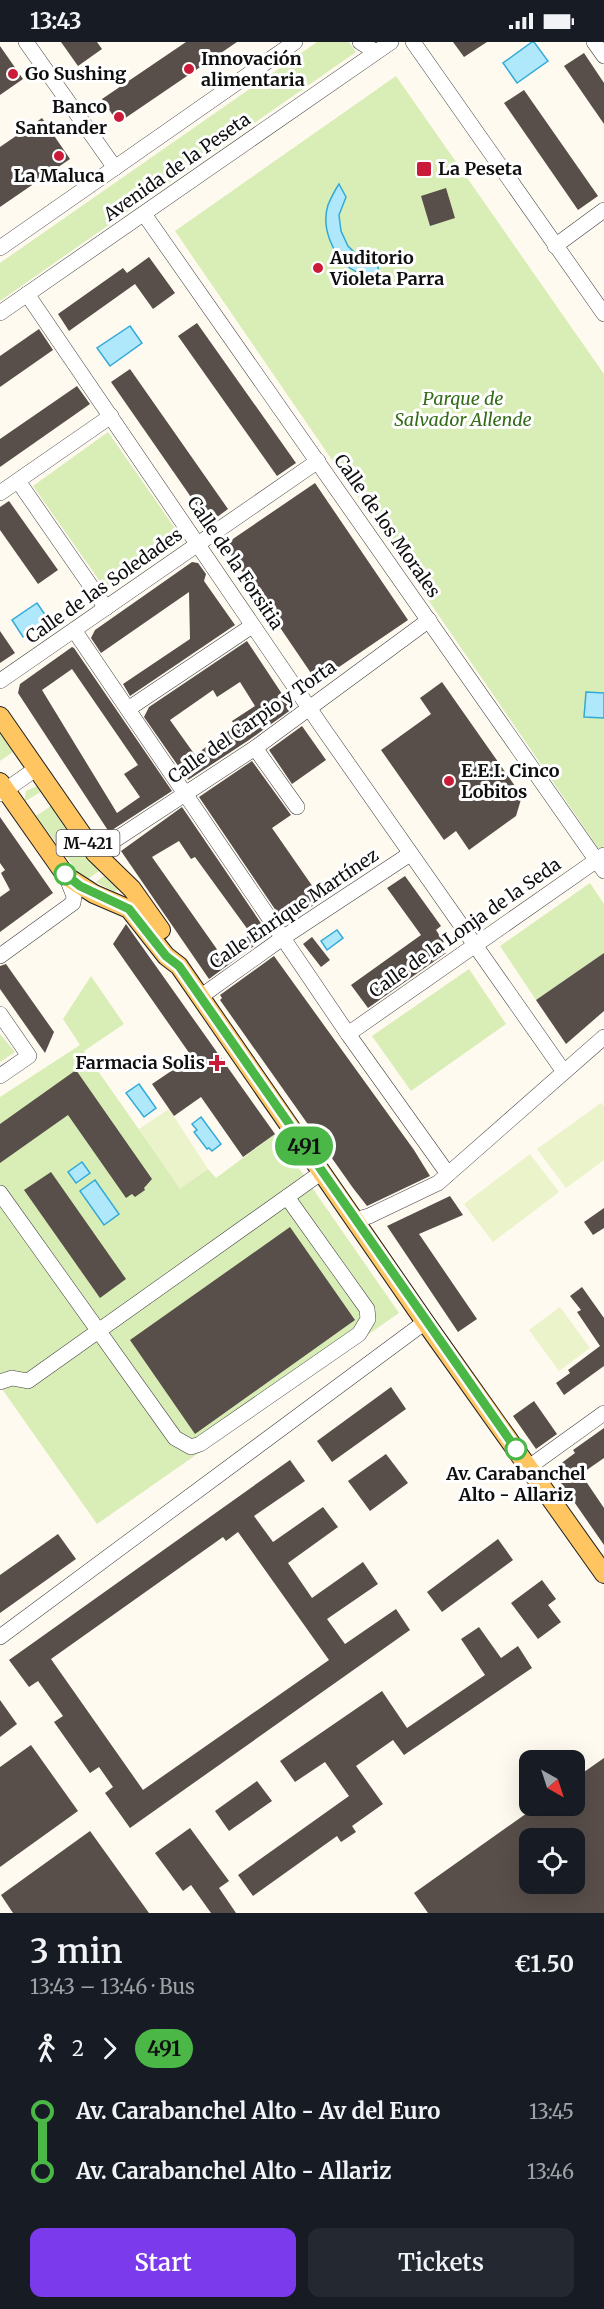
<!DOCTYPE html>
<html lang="en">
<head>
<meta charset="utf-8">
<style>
	:root { --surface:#171b24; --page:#242831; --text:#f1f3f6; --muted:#9ea1a6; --accent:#7c3aed }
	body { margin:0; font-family:Merriweather,serif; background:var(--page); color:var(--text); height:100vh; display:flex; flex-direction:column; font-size:22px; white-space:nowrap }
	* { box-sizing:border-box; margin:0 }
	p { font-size:20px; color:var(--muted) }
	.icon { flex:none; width:33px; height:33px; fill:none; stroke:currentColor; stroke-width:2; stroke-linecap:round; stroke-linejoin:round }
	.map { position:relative; height:1871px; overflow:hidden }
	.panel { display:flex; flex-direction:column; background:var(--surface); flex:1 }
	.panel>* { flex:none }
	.badge { padding:0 12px; border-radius:20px; font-size:21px; line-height:39px }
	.needle { width:39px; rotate:141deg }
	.buttons { position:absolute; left:519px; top:1708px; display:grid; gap:12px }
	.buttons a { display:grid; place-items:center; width:66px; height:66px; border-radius:12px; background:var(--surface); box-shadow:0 6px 24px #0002; font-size:30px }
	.map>.badge { position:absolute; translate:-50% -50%; box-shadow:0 0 0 3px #fff }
	.legs { display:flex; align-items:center; gap:9px; height:66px; padding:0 30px; font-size:20px }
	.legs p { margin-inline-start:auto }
	.headline { display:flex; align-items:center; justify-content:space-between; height:102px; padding:0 30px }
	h1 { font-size:33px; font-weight:600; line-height:45px }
	.action { display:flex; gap:12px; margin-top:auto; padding:12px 30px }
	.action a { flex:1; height:69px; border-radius:12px; background:var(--accent); color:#fff; font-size:24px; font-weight:600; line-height:69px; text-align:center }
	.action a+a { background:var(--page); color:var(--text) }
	ul { padding:0 30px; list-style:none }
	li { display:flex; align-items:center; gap:21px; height:60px; font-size:22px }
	li i { display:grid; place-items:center; width:9px; height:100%; margin:0 8px; background:currentColor }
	li i::after { content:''; width:15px; height:15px; margin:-8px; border:4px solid; border-radius:50%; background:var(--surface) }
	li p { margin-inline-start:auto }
	li:first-child i { background:linear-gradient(#0000 50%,currentColor 0) }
	li:last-child i { background:linear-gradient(currentColor 50%,#0000 0) }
	.status { display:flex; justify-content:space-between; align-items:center; height:42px; padding:0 30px; background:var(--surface); direction:ltr }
	.status svg { height:16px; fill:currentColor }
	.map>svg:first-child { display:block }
	.green { fill:#d9edb6 }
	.pitch { fill:#eaf3c9 }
	.water { fill:#b0e8fb; stroke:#32aad8; stroke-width:1.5 }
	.building { fill:#584e4a; fill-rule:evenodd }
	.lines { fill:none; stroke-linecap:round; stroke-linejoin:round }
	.minor-casing { stroke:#424242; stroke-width:16 }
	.major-casing { stroke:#202020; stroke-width:20 }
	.minor { stroke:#fff; stroke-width:15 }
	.major { stroke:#ffc560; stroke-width:18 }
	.line-1-casing { stroke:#fff; stroke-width:14 }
	.line-1 { stroke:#4ab747; stroke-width:9 }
	.poi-dot { fill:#ca1b39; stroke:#fff; stroke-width:2 }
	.stop-1-dot { fill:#fff; stroke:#4ab747; stroke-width:3 }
	.labels { text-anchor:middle; stroke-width:6; stroke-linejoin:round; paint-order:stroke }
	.shield { fill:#fff; stroke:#575757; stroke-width:1.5 }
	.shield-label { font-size:16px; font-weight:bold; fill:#0f0f0f }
	.poi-label { font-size:18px; font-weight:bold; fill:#0f0f0f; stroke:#fff; text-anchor:start }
	.street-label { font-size:18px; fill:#0f0f0f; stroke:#fff }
	.park-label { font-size:18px; font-style:italic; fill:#356c19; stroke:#fff }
	.stop-label { font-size:18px; font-weight:bold; fill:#0f0f0f; stroke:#fff }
</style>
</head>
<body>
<div class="status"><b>13:43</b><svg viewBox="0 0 49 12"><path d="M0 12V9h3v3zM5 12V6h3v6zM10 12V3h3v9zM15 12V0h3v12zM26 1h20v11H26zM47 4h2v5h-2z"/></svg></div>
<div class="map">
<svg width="604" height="1871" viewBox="0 0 604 1871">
	<rect width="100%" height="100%" fill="#fffaf0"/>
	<g class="green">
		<path d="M317,0H349L356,10L0,259V221Z"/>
		<path d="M396,34L604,332V804L599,807L175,189Z"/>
		<path d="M108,390L181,495L106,548L33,444Z"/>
		<path d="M0,691L13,710L0,719Z"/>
		<path d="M37,744L44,748L24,760L26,749Z"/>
		<path d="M54,762L102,827L88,837L80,833L36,774Z"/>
		<path d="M105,833L119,847L114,850L96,840Z"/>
		<path d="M590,841L604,862V911L536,958L500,904Z"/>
		<path d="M469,927L506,982L411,1049L372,994Z"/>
		<path d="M91,934L124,982L84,1009L180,1146L208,1127L216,1136L275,1092L399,1271L97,1482L2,1347L0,1348V1055L80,1003L63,977Z"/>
		<path d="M0,992L15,1010L0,1020Z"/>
	</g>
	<g class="pitch">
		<path d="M601,1061L604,1064V1118L566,1146L537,1107Z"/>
		<path d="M169,1067L208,1127L180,1147L139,1087Z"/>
		<path d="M530,1112L559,1150L493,1200L464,1162Z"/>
		<path d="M560,1265L590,1306L559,1329L529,1288Z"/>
	</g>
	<g class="water">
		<path d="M532,0H534L548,19L517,41L503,21Z"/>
		<path d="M339,142L346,155L339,173L341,189L348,204L359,215L377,222L381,236C371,234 359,233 350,226C332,212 321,185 328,163C331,156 335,148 339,142Z"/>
		<path d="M130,284L142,301L110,324L97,306Z"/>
		<path d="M37,561L48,577L23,595L12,578Z"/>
		<path d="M586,650L604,651V676L584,675Z"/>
		<path d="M337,888L343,896L327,908L321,899Z"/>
		<path d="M139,1042L156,1066L144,1075L126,1051Z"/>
		<path d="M201,1075L221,1102L212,1109L209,1106L207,1107L194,1090L197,1088L192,1082Z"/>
		<path d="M82,1120L90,1131L76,1141L68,1130Z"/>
		<path d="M95,1138L119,1172L104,1183L80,1149Z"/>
	</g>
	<g class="building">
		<path d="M61,0H97L102,7L78,24Z"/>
		<path d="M186,0H237L118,81L102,57Z"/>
		<path d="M453,0H487L464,15Z"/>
		<path d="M0,4L23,37L0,53Z"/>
		<path d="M584,11L604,41V82L564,24Z"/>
		<path d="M524,48L598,154L578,168L504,61Z"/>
		<path d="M42,76L70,117L0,165V105Z"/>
		<path d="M446,146L455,176L430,184L421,154Z"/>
		<path d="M149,215L175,251L153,267L135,242L69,289L58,272L123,226L127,231Z"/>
		<path d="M197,281L296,421L277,434L178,294Z"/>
		<path d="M39,287L53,308L0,345V314Z"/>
		<path d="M130,327L228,467L209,481L111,340Z"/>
		<path d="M77,344L90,362L0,425V397Z"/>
		<path d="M315,441L408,578L317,640L224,503Z"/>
		<path d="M9,459L58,528L38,542L0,488V465Z"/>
		<path d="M192,520L198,521L206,532L204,539L235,583L130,654L123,642L190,597L189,550L101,611L91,596L95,588Z"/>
		<path d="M0,589L15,611L0,621Z"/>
		<path d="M247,599L292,667L249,698L188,738L144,675L149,665ZM240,640L255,664L232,679L235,684L195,713L170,678L213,648L217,655Z"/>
		<path d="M72,605L74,606L172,749L109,790L18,651L20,642ZM72,627L138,723L124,732L140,755L117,771L42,648Z"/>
		<path d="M442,640L522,754L516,774L469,808L456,789L444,798L381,708L431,672L420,656Z"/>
		<path d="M302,684L326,718L292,742L269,708Z"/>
		<path d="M252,719L291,773L272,786L322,858L285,882L199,755Z"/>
		<path d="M182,765L269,893L209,937L121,809ZM179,799L191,817L195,815L251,892L221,913L152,815Z"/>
		<path d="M0,775L53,851L0,890V855L10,848L1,831L5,828L0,821Z"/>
		<path d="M405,834L441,884L436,888L444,900L440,902L446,911L368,966L351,943L421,893L387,846Z"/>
		<path d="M126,882L275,1092L243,1115L201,1055L174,1074L152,1042L192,1015L113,902Z"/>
		<path d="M312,895L330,918L321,925L303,902Z"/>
		<path d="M604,911V969L566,1002L536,958Z"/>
		<path d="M274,914L414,1108L430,1134L367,1164L353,1146L220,958L222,956L220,953Z"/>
		<path d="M6,922L54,990L45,1011L0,947V924Z"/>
		<path d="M76,1028L152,1137L144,1146L145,1148L135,1155L132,1152L126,1156L68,1073L0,1121V1082Z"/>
		<path d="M51,1130L126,1237L100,1256L24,1148Z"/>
		<path d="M450,1154L463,1173L419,1192L477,1277L458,1290L387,1184Z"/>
		<path d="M604,1166V1186L593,1193L584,1180Z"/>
		<path d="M290,1185L355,1278L195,1392L130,1298Z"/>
		<path d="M582,1245L604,1276V1324L564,1353L556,1341L570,1331L568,1328L600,1304L577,1270L581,1268L570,1254Z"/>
		<path d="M391,1345L406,1367L332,1420L317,1399Z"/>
		<path d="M534,1359L557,1392L536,1407L513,1374Z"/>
		<path d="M604,1386V1416L581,1432L604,1466V1503L552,1428L575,1411L573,1408Z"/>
		<path d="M386,1412L408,1441L370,1469L348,1439Z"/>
		<path d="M290,1418L305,1439L254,1474L273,1500L323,1465L338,1485L288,1521L312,1556L363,1520L378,1542L327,1577L345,1602L396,1567L410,1588L130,1786L105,1751L113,1745L99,1725L90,1731L54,1680L63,1674L38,1639L29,1645L9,1618ZM238,1490L329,1618L143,1748L51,1617L223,1495L226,1499Z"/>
		<path d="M58,1492L76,1517L0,1571V1533Z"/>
		<path d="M498,1497L513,1518L442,1570L427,1550Z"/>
		<path d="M542,1538L556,1557L548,1563L561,1580L538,1597L511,1561Z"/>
		<path d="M479,1585L501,1616L518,1604L532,1626L404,1713L393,1698L356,1724L383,1762L352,1784L356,1790L341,1800L337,1794L253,1854L238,1833L349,1754L325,1720L295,1740L280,1719L382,1649L407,1686L485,1633L461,1597Z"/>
		<path d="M0,1658L17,1682L0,1695Z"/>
		<path d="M31,1703L78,1769L0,1825V1725Z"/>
		<path d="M604,1716V1871H428L414,1851L537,1764H574V1737ZM530,1797H574V1842H530Z"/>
		<path d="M257,1739L272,1759L229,1789L215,1769Z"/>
		<path d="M190,1786L229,1839L219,1846L236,1871H211L191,1843L183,1849L155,1811Z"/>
		<path d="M90,1789L149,1871H13L1,1853Z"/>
	</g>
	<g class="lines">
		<g class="minor-casing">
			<g id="minor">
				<path d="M26,0L115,126"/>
				<path d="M360,0L376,10"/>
				<path d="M413,0L604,272"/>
				<path d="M594,0L604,14"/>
				<path d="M144,172L604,829"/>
				<path d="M555,204L604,168"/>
				<path d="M0,206L295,0"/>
				<path d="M27,252L320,682L564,1030"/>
				<path d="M0,271L391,0"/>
				<path d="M18,439L106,566"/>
				<path d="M0,451L111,374"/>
				<path d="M74,588L348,992L448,1132"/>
				<path d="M0,639L318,419"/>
				<path d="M128,667L252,584"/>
				<path d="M255,706L297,765"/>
				<path d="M0,752L37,726"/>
				<path d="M95,811L255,706L429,578"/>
				<path d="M0,914L73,861L74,854L66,834"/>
				<path d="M200,955L284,895L410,812"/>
				<path d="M0,972L29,1014L0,1034"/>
				<path d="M348,992L604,813"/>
				<path d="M0,1151L175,1396L191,1405L200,1402L359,1292L368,1277L367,1267L287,1155"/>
				<path d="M355,1178L369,1174L438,1141L604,995"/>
				<path d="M0,1340L12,1336L28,1339L322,1130"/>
				<path d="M529,1425L604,1371"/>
				<path d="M0,1595L425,1280"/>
			</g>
		</g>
		<g class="major-casing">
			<g id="major">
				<path d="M0,674L95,811L132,847L161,888"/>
				<path d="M0,740L66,834L94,852L129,867L166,914L179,924L425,1280L604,1532"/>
			</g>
		</g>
		<use href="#minor" class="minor"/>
		<use href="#major" class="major"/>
	</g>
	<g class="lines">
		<g class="line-1-casing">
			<path id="line-1" d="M65,832L80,844L129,867L166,914L179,924L516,1407"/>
		</g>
		<use href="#line-1" class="line-1"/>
	</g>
	<g class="poi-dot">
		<circle cx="189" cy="27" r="6"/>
		<circle cx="13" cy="32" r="6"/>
		<circle cx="119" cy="75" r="6"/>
		<circle cx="59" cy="114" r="6"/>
		<rect x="416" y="119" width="16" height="16" rx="3"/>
		<circle cx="318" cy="226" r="6"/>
		<circle cx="449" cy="739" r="6"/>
		<path d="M214 1012h6v6h6v6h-6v6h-6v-6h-6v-6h6z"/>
	</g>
	<g class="stop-1-dot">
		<circle cx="65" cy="832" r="10"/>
		<circle cx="516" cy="1407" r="10"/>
	</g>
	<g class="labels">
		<rect class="shield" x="56.5" y="788" width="63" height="26" rx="4.5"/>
		<g class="shield-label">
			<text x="88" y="807">M-421</text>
		</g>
		<g class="poi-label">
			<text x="201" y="23">Innovación<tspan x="201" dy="21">alimentaria</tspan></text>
			<text x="25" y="38">Go Sushing</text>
			<text x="107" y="71" text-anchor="end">Banco<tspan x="107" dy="21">Santander</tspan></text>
			<text x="438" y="133">La Peseta</text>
			<text x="59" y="140" text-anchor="middle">La Maluca</text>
			<text x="330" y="222">Auditorio<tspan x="330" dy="21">Violeta Parra</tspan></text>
			<text x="461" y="735">E.E.I. Cinco<tspan x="461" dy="21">Lobitos</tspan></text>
			<text x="205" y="1027" text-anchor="end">Farmacia Solis</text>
		</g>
		<g class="street-label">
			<text transform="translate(177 125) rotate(-35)" y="6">Avenida de la Peseta</text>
			<text transform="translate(387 484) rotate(55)" y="6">Calle de los Morales</text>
			<text transform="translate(235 521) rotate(56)" y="6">Calle de la Forsitia</text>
			<text transform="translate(104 544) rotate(-35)" y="6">Calle de las Soledades</text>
			<text transform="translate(252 680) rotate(-35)" y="6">Calle del Carpio y Torta</text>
			<text transform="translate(294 867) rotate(-34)" y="6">Calle Enrique Martínez</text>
			<text transform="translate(465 886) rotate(-35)" y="6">Calle de la Lonja de la Seda</text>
		</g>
		<g class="park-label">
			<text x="463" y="363">Parque de<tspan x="463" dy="21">Salvador Allende</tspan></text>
		</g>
		<g class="stop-label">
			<text x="516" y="1438">Av. Carabanchel<tspan x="516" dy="21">Alto - Allariz</tspan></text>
		</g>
	</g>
</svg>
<div class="buttons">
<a><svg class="needle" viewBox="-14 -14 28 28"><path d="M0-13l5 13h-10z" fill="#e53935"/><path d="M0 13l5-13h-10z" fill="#9ea1a6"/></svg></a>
<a><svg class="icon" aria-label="locate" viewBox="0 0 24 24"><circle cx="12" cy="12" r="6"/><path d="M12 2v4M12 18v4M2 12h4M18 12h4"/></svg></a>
</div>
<b class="badge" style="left:304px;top:1104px;background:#4ab747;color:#111">491</b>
</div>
<section class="panel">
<div class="headline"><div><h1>3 min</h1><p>13:43 – 13:46 · Bus</p></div><b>€1.50</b></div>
<div class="legs"><svg class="icon" aria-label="walk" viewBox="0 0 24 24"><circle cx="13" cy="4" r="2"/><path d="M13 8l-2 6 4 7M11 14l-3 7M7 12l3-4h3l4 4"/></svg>2<svg class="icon" aria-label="forward" viewBox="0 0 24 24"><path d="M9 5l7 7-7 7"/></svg><b class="badge" style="background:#4ab747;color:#111">491</b></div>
<ul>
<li><i style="color:#4ab747"></i><b>Av. Carabanchel Alto - Av del Euro</b><p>13:45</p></li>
<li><i style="color:#4ab747"></i><b>Av. Carabanchel Alto - Allariz</b><p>13:46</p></li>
</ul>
<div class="action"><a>Start</a><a>Tickets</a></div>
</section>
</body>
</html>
